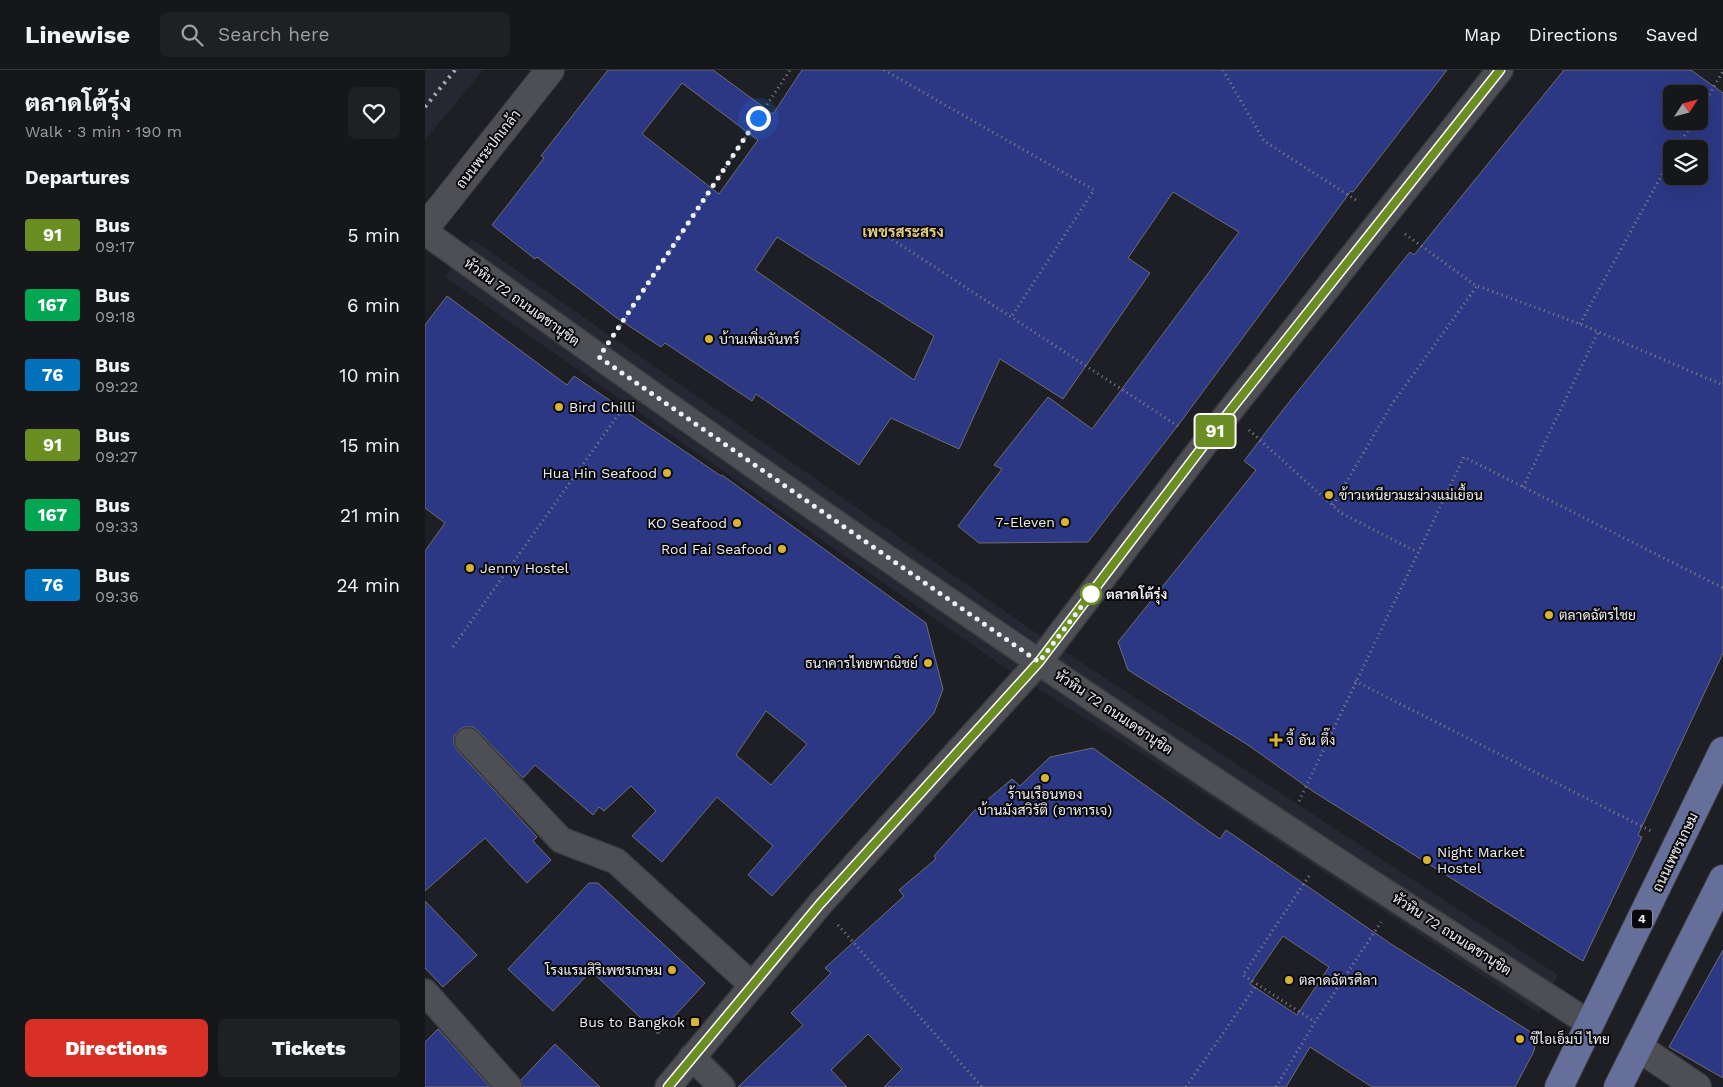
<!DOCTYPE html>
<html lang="en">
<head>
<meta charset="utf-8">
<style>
	:root { --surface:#16171b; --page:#1f2024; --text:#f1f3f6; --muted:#9e9fa3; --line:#35363a; --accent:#d93025 }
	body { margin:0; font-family:"Work Sans",Sarabun,sans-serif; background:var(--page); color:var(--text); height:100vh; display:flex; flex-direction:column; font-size:19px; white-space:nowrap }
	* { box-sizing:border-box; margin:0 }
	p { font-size:16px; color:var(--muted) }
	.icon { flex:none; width:28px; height:28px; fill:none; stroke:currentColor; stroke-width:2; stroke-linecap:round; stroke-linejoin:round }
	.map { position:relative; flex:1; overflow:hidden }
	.details { display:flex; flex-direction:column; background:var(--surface); width:425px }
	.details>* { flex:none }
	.badge { padding:0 10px; border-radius:4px; font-size:18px; line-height:32px }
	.needle { width:32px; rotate:54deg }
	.tools { position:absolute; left:1238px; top:15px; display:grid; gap:10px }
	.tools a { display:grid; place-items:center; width:45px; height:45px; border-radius:8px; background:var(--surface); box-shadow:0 5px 20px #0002,0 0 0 1px var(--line); font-size:25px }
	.you { position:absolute; width:25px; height:25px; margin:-12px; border:4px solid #fff; border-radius:50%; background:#1a73e8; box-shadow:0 0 0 8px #1a73e833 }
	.map>.badge { position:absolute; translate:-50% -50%; box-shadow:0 0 0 2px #fff }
	h2 { padding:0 25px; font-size:19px; line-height:45px }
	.round { display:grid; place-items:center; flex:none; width:52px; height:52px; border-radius:8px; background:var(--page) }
	.summary { display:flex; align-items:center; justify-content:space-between; height:85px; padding:0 25px }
	h1 { font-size:24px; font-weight:800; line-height:38px }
	.button { display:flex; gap:10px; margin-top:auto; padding:10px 25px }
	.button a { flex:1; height:58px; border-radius:8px; background:var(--accent); color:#fff; font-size:20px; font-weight:800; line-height:58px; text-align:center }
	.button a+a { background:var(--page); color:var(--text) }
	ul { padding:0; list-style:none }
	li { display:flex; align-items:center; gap:15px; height:70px; padding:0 25px }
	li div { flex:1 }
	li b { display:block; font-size:19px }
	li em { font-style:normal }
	li .badge { min-width:55px; font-weight:700; text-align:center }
	header { display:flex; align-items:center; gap:30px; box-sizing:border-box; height:70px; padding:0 25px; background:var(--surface); border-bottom:1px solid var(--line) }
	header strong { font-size:24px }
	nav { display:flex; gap:28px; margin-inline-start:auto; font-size:18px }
	.search { width:350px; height:45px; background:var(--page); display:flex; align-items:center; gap:12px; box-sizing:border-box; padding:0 18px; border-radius:8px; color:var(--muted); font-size:19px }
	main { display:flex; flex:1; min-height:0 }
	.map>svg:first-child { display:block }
	.built { fill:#252832 }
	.building { fill:#2d3885; stroke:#6c6e73; fill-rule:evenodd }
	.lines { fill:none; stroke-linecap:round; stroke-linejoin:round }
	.minor-casing { stroke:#3b3c40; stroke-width:28 }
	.tertiary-casing { stroke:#3b3c40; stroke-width:30 }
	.primary-casing { stroke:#3b3c40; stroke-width:30 }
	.path { stroke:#808185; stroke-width:3; stroke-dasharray:1 4; stroke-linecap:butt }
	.minor { stroke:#4e4f54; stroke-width:25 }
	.tertiary { stroke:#4e4f54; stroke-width:28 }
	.primary { stroke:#656f9a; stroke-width:28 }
	.rail { stroke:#a8a9ad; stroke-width:4; stroke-dasharray:2.5 5; stroke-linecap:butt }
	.line-casing { stroke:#fff; stroke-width:11 }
	.line { stroke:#6b8e23; stroke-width:8 }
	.walk { stroke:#eff0f3; stroke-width:5; stroke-dasharray:0 9 }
	.poi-dot { fill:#d8b434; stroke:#09090b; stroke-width:2 }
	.stop-dot { fill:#fff; stroke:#6b8e23; stroke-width:2.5 }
	.labels { text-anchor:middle; stroke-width:4; stroke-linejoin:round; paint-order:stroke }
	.shield { fill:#09090b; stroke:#aaabad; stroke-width:1 }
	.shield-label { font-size:12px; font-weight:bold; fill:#eff0f3 }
	.street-label { font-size:14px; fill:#eff0f3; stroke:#09090b }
	.poi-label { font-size:14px; fill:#eff0f3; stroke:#09090b; text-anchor:start }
	.stop-label { font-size:14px; font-weight:bold; fill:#eff0f3; stroke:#09090b; text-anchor:start }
	.neighbourhood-label { font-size:15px; font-weight:bold; fill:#e7cf82; stroke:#09090b }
</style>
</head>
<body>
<header>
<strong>Linewise</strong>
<div class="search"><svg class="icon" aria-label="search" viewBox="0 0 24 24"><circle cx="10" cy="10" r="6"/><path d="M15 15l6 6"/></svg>Search here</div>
<nav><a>Map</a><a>Directions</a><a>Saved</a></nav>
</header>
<main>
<section class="details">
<div class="summary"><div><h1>ตลาดโต้รุ่ง</h1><p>Walk · 3 min · 190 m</p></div><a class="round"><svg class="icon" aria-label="heart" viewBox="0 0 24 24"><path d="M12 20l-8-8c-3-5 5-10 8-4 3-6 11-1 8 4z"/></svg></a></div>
<h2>Departures</h2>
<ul>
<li><span class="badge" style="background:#6b8e23;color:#fff">91</span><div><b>Bus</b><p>09:17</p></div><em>5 min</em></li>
<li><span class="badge" style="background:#00a651;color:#fff">167</span><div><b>Bus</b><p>09:18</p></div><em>6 min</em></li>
<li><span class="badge" style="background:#0072bc;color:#fff">76</span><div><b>Bus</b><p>09:22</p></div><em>10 min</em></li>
<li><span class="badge" style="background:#6b8e23;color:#fff">91</span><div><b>Bus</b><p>09:27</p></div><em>15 min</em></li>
<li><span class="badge" style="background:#00a651;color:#fff">167</span><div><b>Bus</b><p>09:33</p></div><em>21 min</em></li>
<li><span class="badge" style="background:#0072bc;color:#fff">76</span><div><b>Bus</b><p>09:36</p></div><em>24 min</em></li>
</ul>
<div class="button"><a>Directions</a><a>Tickets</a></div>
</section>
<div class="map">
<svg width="1298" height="1017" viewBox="0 0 1298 1017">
	<rect width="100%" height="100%" fill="#1e1f24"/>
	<g class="built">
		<path d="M0,0H58L0,70Z"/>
		<path d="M47,169L604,558L1133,905L1114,943L794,733L579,597L20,207Z"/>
	</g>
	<g class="building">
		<path d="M183,0H288L348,44L377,0H1022L928,122L926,121L757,350L663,472L554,473L533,456L577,399L569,395L623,327L667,359L814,162L748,122L703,188L725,203L638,329L575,289L534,379L466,348L434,395L331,324L327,331L240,273L236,277L192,248L112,187L110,189L67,155L119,88L116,86ZM257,13L333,70L294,124L217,64ZM352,167L509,266L489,310L330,200Z"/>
		<path d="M1139,0H1266L1298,23V583L1213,765L1217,767L1158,891L889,722L823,675L703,600L693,572L831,400L819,391L857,341L985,182L989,185ZM1246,24H1274V51H1246ZM1246,79H1274V106H1246Z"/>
		<path d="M22,226L142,315L149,306L296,406L297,405L501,553L518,619L509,643L347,826L323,805L348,776L292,727L237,792L207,766L231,741L206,716L179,741L174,737L168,745L110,695L98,708L53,661L48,657H40L34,660L29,666V674L32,680L112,767L108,771L126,790L102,813L60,768L0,821V481L20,453L0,438V255ZM341,641L382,674L346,715L311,685Z"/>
		<path d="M668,678L795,769L801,760L966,874L1104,961L1110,974L1109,981L1090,1017H947L885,977L861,1017H459L477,999L443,964L406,1000L422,1017H313L378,955L366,943L406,903L400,898L479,826L474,820L511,789L509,786L548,742L587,709L595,716L625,687ZM858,866L904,897L872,945L825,914Z"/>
		<path d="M164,813H173L280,913L233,964L166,901L128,941L83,899Z"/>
		<path d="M0,831L52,885L18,917L0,898Z"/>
		<path d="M1298,880V1008L1244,977Z"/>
		<path d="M13,959L65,1017H0V972Z"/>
		<path d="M130,974L175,1017H98L96,1010Z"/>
	</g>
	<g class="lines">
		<g class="minor-casing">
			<g id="minor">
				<path d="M0,162C283,366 570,566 862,758C962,824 1064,888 1165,954"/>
				<path d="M43,671L136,770L191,791L327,915"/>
				<path d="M0,922L84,1017"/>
				<path d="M267,987L297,1017"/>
				<path d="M243,1017L395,834L614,592L804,342L1075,0"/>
			</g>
		</g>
		<g class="tertiary-casing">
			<g id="tertiary">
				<path d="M0,158L125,0"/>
				<path d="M1213,977L1272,1017"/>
			</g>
		</g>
		<g class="primary-casing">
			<g id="primary">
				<path d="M1134,1017L1298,681"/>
				<path d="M1193,1017L1298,809"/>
			</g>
		</g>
		<g class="path">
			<path d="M459,0L669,120L587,246"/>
			<path d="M798,0L839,71L934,132"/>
			<path d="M1274,42L1298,1"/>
			<path d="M1252,79L1268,51"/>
			<path d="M459,164L756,358"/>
			<path d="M980,164L1050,215L1155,254L1298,315"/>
			<path d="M1155,254L1246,88"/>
			<path d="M190,264L365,0"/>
			<path d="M824,360L916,443L992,482"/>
			<path d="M1098,417L1173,262"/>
			<path d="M908,435L967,334L1052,216"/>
			<path d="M28,577L198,338"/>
			<path d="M930,611L1226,761"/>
			<path d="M874,731L1039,387L1298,518"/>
			<path d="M884,806L818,905L890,952"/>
			<path d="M413,855L557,1017"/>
			<path d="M761,1017L832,914"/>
			<path d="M851,1017L890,952L956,852"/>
		</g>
		<use href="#minor" class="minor"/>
		<use href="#tertiary" class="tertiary"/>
		<use href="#primary" class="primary"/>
		<path class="rail" d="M0,37L30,0"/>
	</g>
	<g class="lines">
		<g class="line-casing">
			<path id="line" d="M243,1017L395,834L614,592L804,342L1075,0"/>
		</g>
		<use href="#line" class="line"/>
		<path class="walk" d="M333,48L174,287L614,592L666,524"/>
	</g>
	<g class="poi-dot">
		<circle cx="284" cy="269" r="5"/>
		<circle cx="134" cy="337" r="5"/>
		<circle cx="242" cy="403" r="5"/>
		<circle cx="904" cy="425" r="5"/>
		<circle cx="640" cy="452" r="5"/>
		<circle cx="312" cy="453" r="5"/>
		<circle cx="357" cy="479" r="5"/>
		<circle cx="45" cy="498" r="5"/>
		<circle cx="1124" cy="545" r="5"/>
		<circle cx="503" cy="593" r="5"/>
		<path d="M848.5 662.5h5v5h5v5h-5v5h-5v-5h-5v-5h5z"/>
		<circle cx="620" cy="708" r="5"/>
		<circle cx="1002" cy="790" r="5"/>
		<circle cx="247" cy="900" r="5"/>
		<circle cx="864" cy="910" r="5"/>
		<rect x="265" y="947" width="10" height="10" rx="2.5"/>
		<circle cx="1095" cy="969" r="5"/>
	</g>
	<circle class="stop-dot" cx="666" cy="524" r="10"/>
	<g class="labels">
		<rect class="shield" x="1207" y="839.5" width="20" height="19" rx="4"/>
		<g class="shield-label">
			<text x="1217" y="853">4</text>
		</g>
		<g class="street-label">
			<text transform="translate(63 79) rotate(-52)" y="5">ถนนพระปกเกล้า</text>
			<text transform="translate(97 232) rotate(36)" y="5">หัวหิน 72 ถนนเดชานุชิต</text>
			<text transform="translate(689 642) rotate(34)" y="5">หัวหิน 72 ถนนเดชานุชิต</text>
			<text transform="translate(1250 782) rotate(-64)" y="5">ถนนเพชรเกษม</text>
			<text transform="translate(1027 864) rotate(33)" y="5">หัวหิน 72 ถนนเดชานุชิต</text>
		</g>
		<g class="poi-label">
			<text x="294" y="274">บ้านเพิ่มจันทร์</text>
			<text x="144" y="342">Bird Chilli</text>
			<text x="232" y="408" text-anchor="end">Hua Hin Seafood</text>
			<text x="914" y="430">ข้าวเหนียวมะม่วงแม่เยื้อน</text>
			<text x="630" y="457" text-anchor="end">7-Eleven</text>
			<text x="302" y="458" text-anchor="end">KO Seafood</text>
			<text x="347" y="484" text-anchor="end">Rod Fai Seafood</text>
			<text x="55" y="503">Jenny Hostel</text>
			<text x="1134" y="550">ตลาดฉัตรไชย</text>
			<text x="493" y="598" text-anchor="end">ธนาคารไทยพาณิชย์</text>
			<text x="861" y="675">จี้ อัน ตึ๊ง</text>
			<text x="620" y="729" text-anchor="middle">ร้านเรือนทอง<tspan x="620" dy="16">บ้านมังสวิรัติ (อาหารเจ)</tspan></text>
			<text x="1012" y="787">Night Market<tspan x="1012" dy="16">Hostel</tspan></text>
			<text x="237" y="905" text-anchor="end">โรงแรมสิริเพชรเกษม</text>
			<text x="874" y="915">ตลาดฉัตรศิลา</text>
			<text x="260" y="957" text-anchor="end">Bus to Bangkok</text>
			<text x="1105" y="974">ซีไอเอ็มบี ไทย</text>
		</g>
		<g class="stop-label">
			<text x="681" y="529">ตลาดโต้รุ่ง</text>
		</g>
		<g class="neighbourhood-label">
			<text x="478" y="167">เพชรสระสรง</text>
		</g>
	</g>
</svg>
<div class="tools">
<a><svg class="needle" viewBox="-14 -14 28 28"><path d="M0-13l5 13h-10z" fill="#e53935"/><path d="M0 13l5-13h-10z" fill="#9e9fa3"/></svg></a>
<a><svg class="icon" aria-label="layers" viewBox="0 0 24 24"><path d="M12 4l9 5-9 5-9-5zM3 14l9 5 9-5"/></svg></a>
</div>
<div class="you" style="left:333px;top:48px"></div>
<b class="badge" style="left:790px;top:361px;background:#6b8e23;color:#fff">91</b>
</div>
</main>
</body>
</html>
